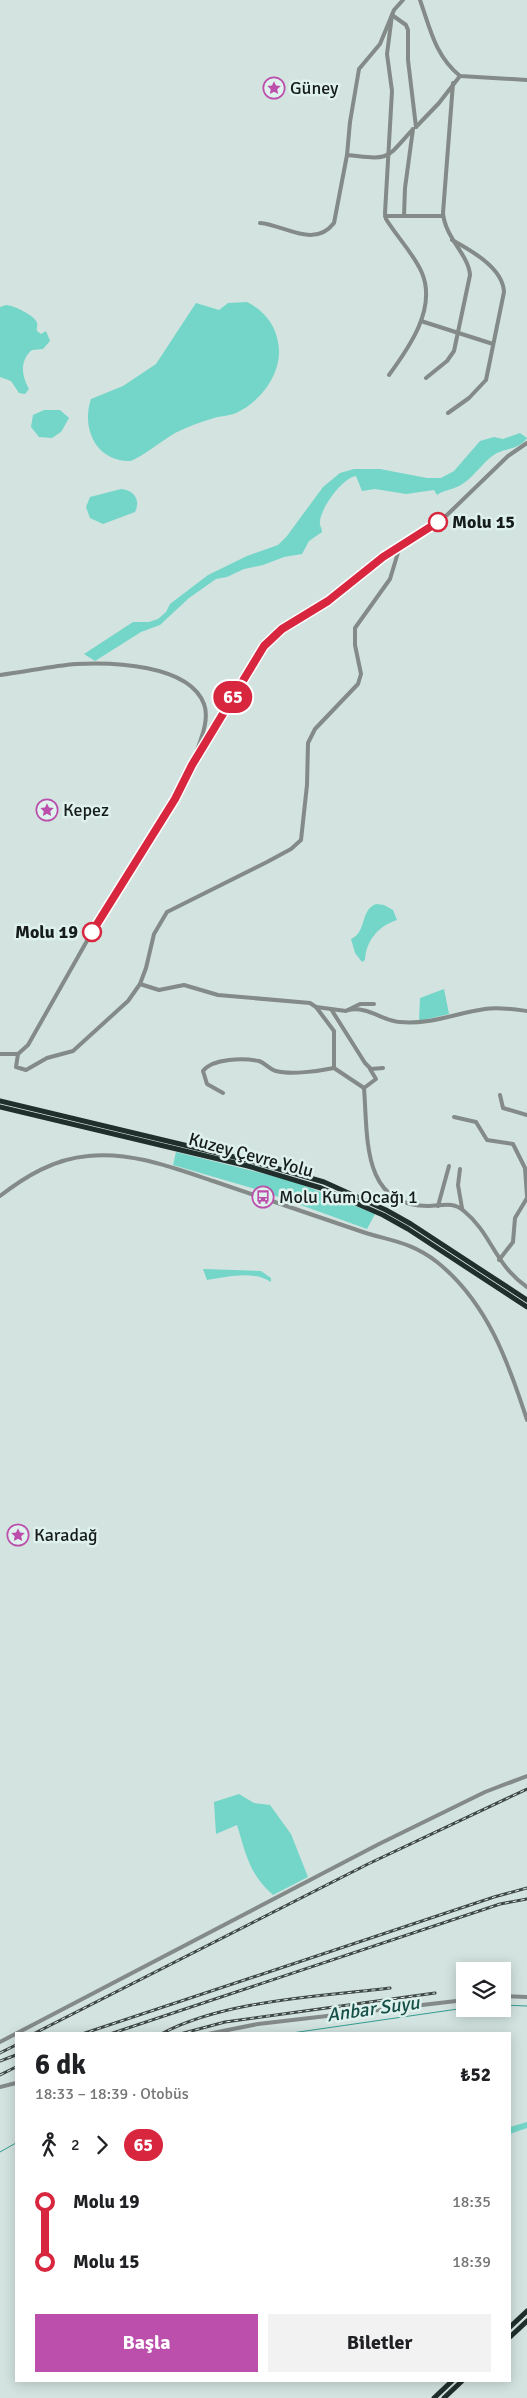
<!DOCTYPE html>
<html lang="tr">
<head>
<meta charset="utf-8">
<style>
	:root { --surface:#fff; --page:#f2f2f2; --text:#202124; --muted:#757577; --accent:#bc4eac }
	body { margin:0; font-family:Signika,sans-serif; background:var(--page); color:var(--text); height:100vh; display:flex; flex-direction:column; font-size:19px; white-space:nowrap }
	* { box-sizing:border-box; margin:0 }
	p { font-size:16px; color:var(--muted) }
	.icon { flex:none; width:28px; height:28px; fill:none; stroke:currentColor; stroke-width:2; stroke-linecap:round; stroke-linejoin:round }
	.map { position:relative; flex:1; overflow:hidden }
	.drawer { position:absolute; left:15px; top:2032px; width:496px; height:350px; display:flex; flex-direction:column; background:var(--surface); border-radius:0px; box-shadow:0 2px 12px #0003 }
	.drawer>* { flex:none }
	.badge { padding:0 10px; border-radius:16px; font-size:18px; line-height:32px }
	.fabs { position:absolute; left:456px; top:1962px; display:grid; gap:10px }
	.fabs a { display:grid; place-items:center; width:55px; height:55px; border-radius:0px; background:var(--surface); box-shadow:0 2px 12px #0003; font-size:25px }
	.map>.badge { position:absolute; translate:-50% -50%; box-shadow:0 0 0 2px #fff }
	.legs { display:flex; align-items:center; gap:8px; height:55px; padding:0 20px; font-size:16px }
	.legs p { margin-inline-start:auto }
	.overview { display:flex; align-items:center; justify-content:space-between; height:85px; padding:0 20px }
	h1 { font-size:28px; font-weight:700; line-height:38px }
	.primary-button { display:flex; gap:10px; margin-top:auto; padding:10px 20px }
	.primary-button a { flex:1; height:58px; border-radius:0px; background:var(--accent); color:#fff; font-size:20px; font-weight:700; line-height:58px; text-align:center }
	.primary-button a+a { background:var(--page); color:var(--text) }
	ul { padding:0 20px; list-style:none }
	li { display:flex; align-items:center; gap:18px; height:60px; font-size:19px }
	li i { display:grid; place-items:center; width:8px; height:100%; margin:0 6px; background:currentColor }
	li i::after { content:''; width:12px; height:12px; margin:-6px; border:4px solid; border-radius:50%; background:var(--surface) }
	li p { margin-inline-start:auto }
	li:first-child i { background:linear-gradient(#0000 50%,currentColor 0) }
	li:last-child i { background:linear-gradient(currentColor 50%,#0000 0) }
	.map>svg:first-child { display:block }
	.green { fill:#74d6c8 }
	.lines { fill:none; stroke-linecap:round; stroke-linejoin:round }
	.stream { stroke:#359c90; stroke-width:1 }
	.minor { stroke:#838a88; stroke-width:4 }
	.highway { stroke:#202e2c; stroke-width:5 }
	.rail-casing { stroke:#3f4846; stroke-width:3 }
	.rail { stroke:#dff1ed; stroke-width:1; stroke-dasharray:4; stroke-linecap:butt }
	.line-1-casing { stroke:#fff; stroke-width:11 }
	.line-1 { stroke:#d7263d; stroke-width:8 }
	.stop-1-dot { fill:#fff; stroke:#d7263d; stroke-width:2.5 }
	.labels { text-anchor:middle; stroke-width:5; stroke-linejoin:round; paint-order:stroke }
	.poi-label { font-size:18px; fill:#161c1b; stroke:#dff1ed; text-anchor:start }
	.stop-label { font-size:18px; font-weight:bold; fill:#161c1b; stroke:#dff1ed; text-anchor:start }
	.street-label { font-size:18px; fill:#161c1b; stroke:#dff1ed }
	.water-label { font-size:19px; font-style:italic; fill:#154f48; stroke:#dff1ed }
</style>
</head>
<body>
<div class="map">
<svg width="527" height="2398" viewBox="0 0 527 2398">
	<rect width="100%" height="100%" fill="#d2e3e0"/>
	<g class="green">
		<path d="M247,302C263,310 275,324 278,342C284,371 262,401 236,413C229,416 221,416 214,418C200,422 187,427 175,433C166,438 136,461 130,461C96,462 81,428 91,399L123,386L156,364L196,303L219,310L228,303Z"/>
		<path d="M6,305C13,305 36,316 37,323C38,326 36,328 37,331L41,334L46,331L50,341L43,349L32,350C19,361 22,376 29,389L25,394L19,393L11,381L0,377V307Z"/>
		<path d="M44,410H60L69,418L61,432L52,438L39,437L31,427L33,415Z"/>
		<path d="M520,433L527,438C520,449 507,448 497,453C486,458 471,481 459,486C451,490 444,490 437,495L434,490L406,494L375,489L362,491L356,476C342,478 321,508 320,521C319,526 322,527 322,532L309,541L302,554L284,557L263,565L244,569L227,577L216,579L189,598L160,625L141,632L95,661L84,654L133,622H149L158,619L166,612L170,604L208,575L247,556L278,545L287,536L323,487L340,473L354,469H380L427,478H441L454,471L480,441L494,437L503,439Z"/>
		<path d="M121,489C134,490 141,500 135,512L103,524L90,518L86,507L90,497Z"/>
		<path d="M376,904L384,905L393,910L397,920C378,926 366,941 365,960L362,962L355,953L351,939C367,932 360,910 376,904Z"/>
		<path d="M444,989L449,1014L419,1021L420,998Z"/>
		<path d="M176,1152L293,1181L375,1214L367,1229L262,1191L173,1165Z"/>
		<path d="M203,1269L261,1271L271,1278V1282C253,1270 227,1277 207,1280Z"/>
		<path d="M239,1794L254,1803L270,1805L291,1834L308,1877L273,1895C249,1874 246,1854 237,1825L216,1834L214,1802Z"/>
		<path d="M527,2122V2128L510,2134V2127Z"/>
	</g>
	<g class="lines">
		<g class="stream">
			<path d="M502,2005L527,2006"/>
			<path d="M285,2034L465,2008"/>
			<path d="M0,2152L16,2143"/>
		</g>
		<g class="minor">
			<path d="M420,0C430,28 435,56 460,76L527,80"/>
			<path d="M392,15L406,25L408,30V60L416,127"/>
			<path d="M416,127L439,103L460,76"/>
			<path d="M347,155C391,160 385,160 413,129"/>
			<path d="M385,216H443"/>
			<path d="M404,216L405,188L413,129"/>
			<path d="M260,223C285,225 314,249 334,223L347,155L350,122L359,69L380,44L394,10L403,0"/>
			<path d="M421,321L493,344"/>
			<path d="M389,375C408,349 437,309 422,273C414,254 397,237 386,219L385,213L392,91L387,54L392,15"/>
			<path d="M426,378L447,361L454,351L470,275C469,255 445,238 443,213L453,83"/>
			<path d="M448,413L469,398L486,380L504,292C503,268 472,251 452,240"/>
			<path d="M0,675C25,672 51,666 76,664C111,662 189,664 204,704C210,720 200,741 195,756"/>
			<path d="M140,984L159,990L184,985L218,995L310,1003L316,1007L334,1031V1068"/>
			<path d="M316,1007L346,1011L360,1004H374"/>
			<path d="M331,1009L365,1063L371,1069L383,1068"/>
			<path d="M348,1010C369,1006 382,1021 400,1022C430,1025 456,1013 485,1009C499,1007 512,1009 527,1011"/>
			<path d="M0,1054H18L28,1045L92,932L175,799L192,765L264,646L282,629L328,601L383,557L447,515L508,456L527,443"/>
			<path d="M18,1054L16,1067L26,1070L47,1058L73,1051L128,1001L140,984L146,968L154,934L167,912L267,862L291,849L301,840L307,785L308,743L315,729L358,684L361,674L355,645V628L390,579L400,546"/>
			<path d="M364,1088C368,1137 361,1206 428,1206C441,1206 453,1201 464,1211C492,1234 494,1264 527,1287"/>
			<path d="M364,1088L376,1079L370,1069"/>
			<path d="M223,1093L207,1084L203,1071C213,1058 244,1058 259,1061C265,1063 269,1069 276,1071C291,1075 319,1071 334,1068L364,1088"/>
			<path d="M500,1095L503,1108L527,1115"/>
			<path d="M454,1117L476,1122L487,1140L513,1144L525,1168L527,1196"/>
			<path d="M460,1169L458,1185L462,1208"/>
			<path d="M0,1196C26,1176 54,1159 88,1156C130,1151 174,1168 213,1181C261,1197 309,1214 357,1230C387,1241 409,1240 437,1262C487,1302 508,1361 527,1420"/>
			<path d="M438,1206L449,1166"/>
			<path d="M499,1260L513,1242L515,1218L527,1198"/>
			<path d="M502,1996L527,1997"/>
			<path d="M208,2034L258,2024L465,2000"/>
			<path d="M0,2042L379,1844L485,1792L527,1776"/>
			<path d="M0,2087L16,2083"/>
		</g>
		<g class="highway">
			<path d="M0,1101L251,1161L324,1182L386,1210L411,1224L527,1300"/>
			<path d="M0,1107L248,1166L321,1188L383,1215L408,1229L527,1307"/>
			<path d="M510,2327L527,2311"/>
			<path d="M510,2337L527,2321"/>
			<path d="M434,2398L452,2381"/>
			<path d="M444,2398L462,2381"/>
		</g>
		<g class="rail-casing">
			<g id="rail">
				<path d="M33,2034L368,1864L527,1789"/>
				<path d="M82,2034L494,1897L527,1888"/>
				<path d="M110,2034L500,1904L527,1899"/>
				<path d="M161,2034C225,2000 318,1997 390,1988"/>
				<path d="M180,2034L225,2022L435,1993"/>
				<path d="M0,2053L16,2045"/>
				<path d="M0,2061L16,2055"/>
				<path d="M0,2075L16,2067"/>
			</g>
		</g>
		<use href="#rail" class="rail"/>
	</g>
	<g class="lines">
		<g class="line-1-casing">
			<path id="line-1" d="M92,932L175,799L192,765L264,646L282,629L328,601L383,557L438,522"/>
		</g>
		<use href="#line-1" class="line-1"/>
	</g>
	<defs>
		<g id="sight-ring" transform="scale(1.125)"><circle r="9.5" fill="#dff1ed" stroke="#bc4eac" stroke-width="1.5"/><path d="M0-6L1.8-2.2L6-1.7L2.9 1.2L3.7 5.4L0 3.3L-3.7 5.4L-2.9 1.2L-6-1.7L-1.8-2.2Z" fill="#bc4eac"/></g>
		<g id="bus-ring" transform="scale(1.125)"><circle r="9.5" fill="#dff1ed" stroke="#bc4eac" stroke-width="1.5"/><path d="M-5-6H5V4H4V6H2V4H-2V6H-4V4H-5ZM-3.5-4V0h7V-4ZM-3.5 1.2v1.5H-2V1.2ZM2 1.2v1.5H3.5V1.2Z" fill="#bc4eac"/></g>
	</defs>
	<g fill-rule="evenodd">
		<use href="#sight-ring" x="274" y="88"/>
		<use href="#sight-ring" x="47" y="810"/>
		<use href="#bus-ring" x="263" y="1197"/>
		<use href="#sight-ring" x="18" y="1535"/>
	</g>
	<g class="stop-1-dot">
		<circle cx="438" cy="522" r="9"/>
		<circle cx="92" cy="932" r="9"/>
	</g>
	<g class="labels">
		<g class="poi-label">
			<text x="290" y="94">Güney</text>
			<text x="63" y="816">Kepez</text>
			<text x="279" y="1203">Molu Kum Ocağı 1</text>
			<text x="34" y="1541">Karadağ</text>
		</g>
		<g class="stop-label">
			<text x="452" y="528">Molu 15</text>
			<text x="78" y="938" text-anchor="end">Molu 19</text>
		</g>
		<g class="street-label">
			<text transform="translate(251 1155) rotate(15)" y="6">Kuzey Çevre Yolu</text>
		</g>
		<g class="water-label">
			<text transform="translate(373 2008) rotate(-8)" y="7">Anbar Suyu</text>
		</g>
	</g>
</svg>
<div class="fabs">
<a><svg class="icon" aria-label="layers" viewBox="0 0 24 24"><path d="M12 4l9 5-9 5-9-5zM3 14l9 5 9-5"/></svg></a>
</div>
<b class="badge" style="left:233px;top:697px;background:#d7263d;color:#fff">65</b>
<section class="drawer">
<div class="overview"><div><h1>6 dk</h1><p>18:33 – 18:39 · Otobüs</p></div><b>₺52</b></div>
<div class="legs"><svg class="icon" aria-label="walk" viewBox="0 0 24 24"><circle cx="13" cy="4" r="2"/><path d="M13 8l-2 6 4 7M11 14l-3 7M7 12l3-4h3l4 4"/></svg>2<svg class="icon" aria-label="forward" viewBox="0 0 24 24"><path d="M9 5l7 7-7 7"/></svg><b class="badge" style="background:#d7263d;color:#fff">65</b></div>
<ul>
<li><i style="color:#d7263d"></i><b>Molu 19</b><p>18:35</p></li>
<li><i style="color:#d7263d"></i><b>Molu 15</b><p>18:39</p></li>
</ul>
<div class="primary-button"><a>Başla</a><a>Biletler</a></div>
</section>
</div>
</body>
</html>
